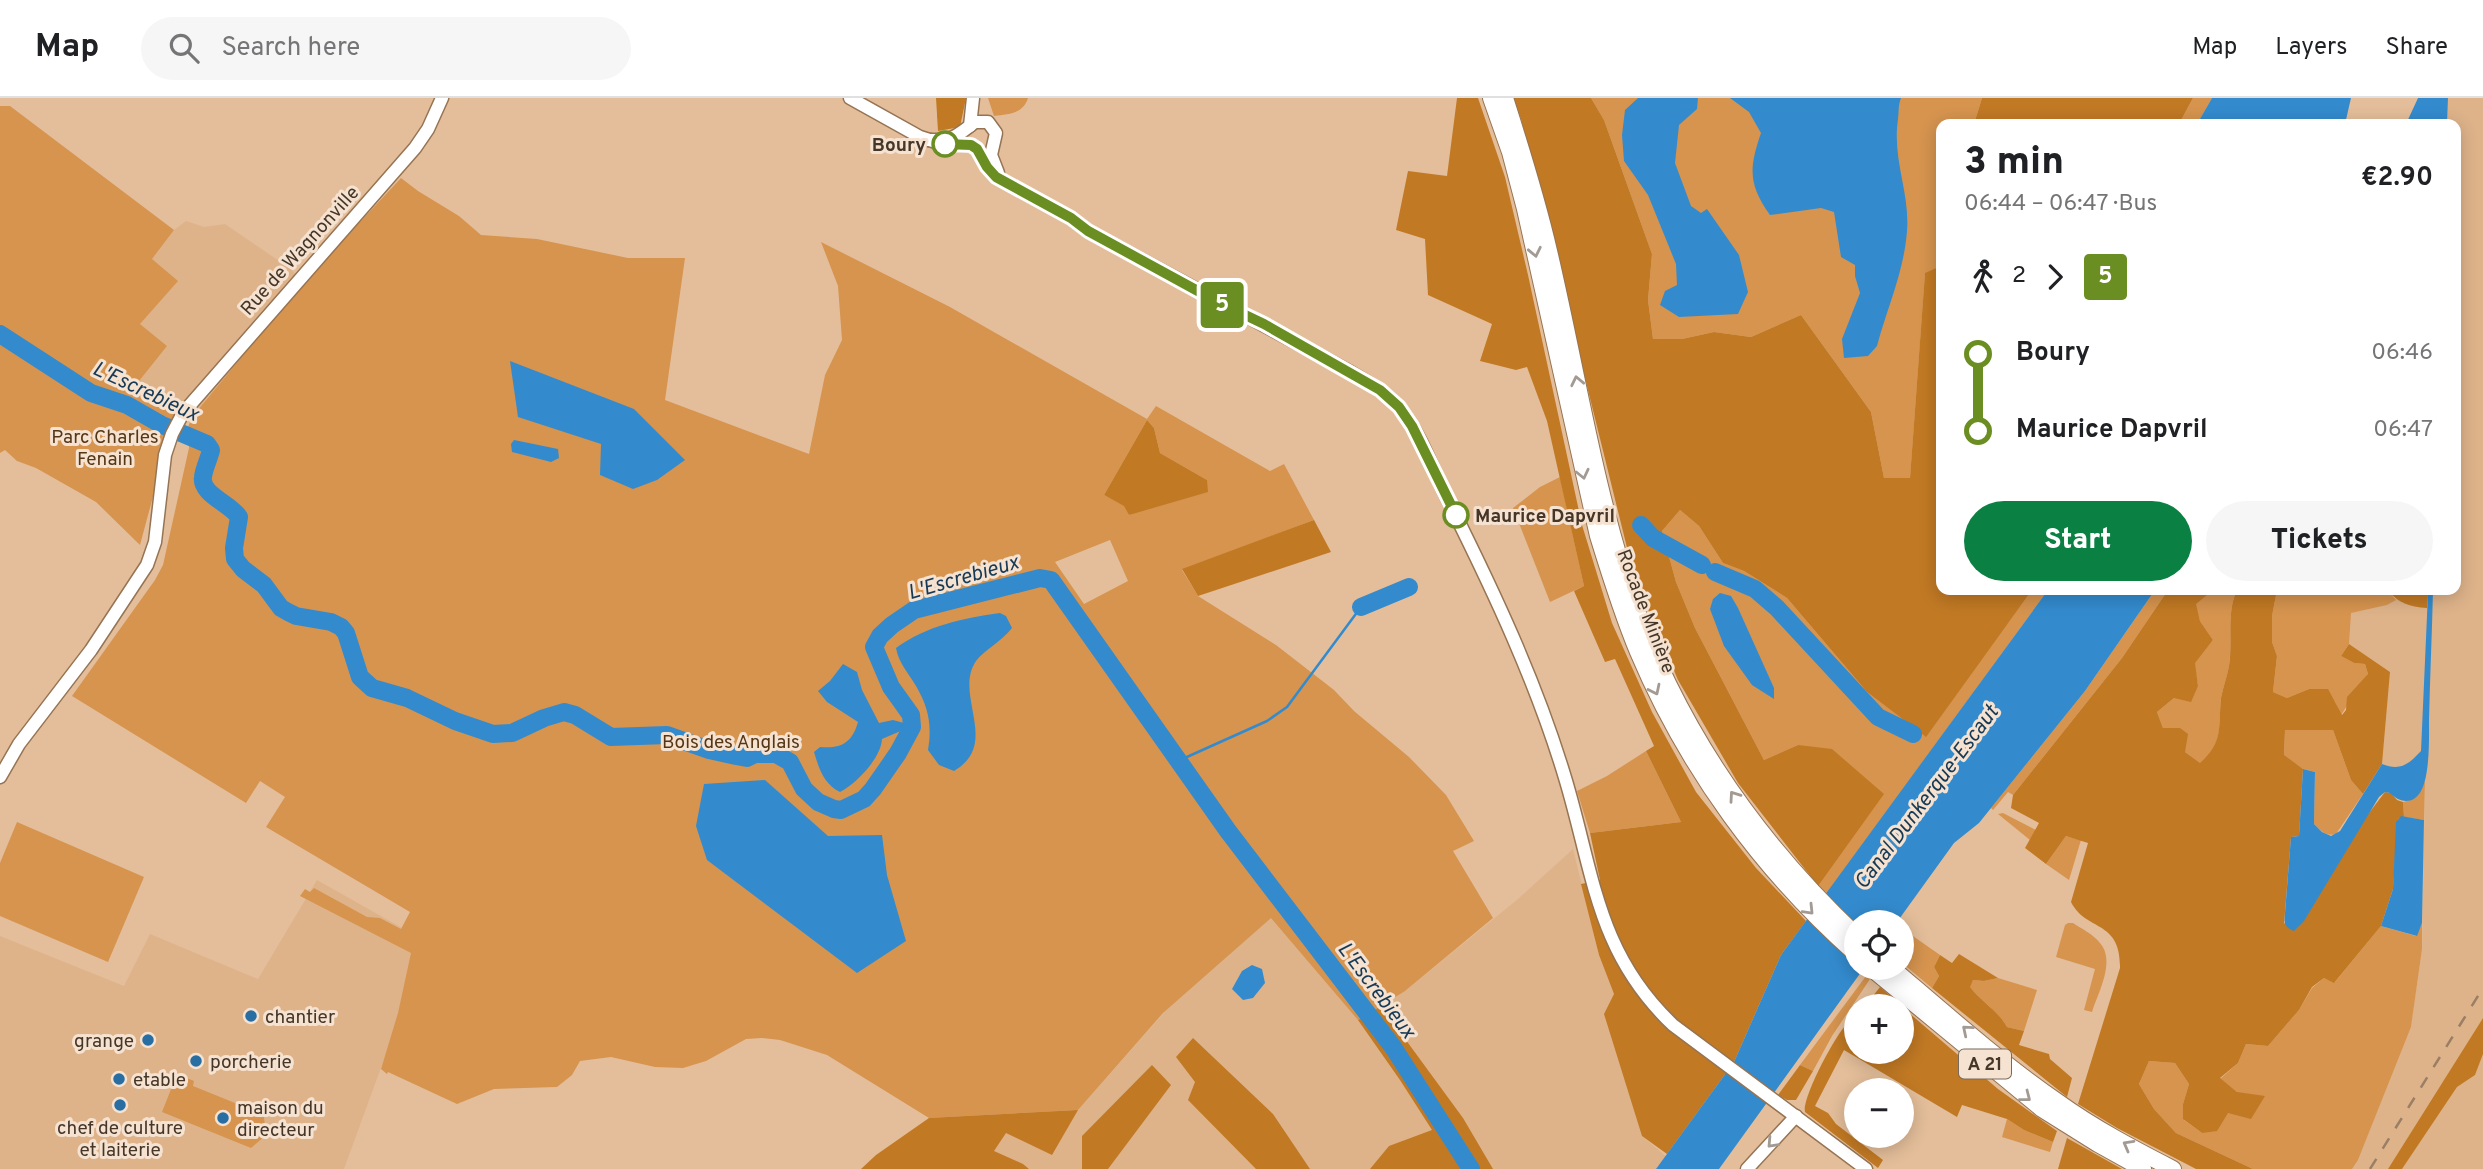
<!DOCTYPE html>
<html lang="en">
<head>
<meta charset="utf-8">
<style>
	:root { --surface:#fff; --page:#f6f6f6; --text:#202124; --muted:#757577; --line:#e0e0e0; --accent:#0b8043 }
	body { margin:0; font-family:Overpass,sans-serif; background:var(--page); color:var(--text); height:100vh; display:flex; flex-direction:column; font-size:26px; white-space:nowrap }
	* { box-sizing:border-box; margin:0 }
	p { font-size:23px; color:var(--muted) }
	.icon { flex:none; width:38px; height:38px; fill:none; stroke:currentColor; stroke-width:2; stroke-linecap:round; stroke-linejoin:round }
	.map { position:relative; flex:1; overflow:hidden }
	.sheet { position:absolute; left:1936px; top:21px; width:525px; height:476px; display:flex; flex-direction:column; background:var(--surface); border-radius:14px; box-shadow:0 4px 18px #0003 }
	.sheet>* { flex:none }
	.badge { padding:0 14px; border-radius:5px; font-size:24px; line-height:46px }
	.tools { position:absolute; left:1844px; top:812px; display:grid; gap:14px }
	.tools a { display:grid; place-items:center; width:70px; height:70px; border-radius:50%; background:var(--surface); box-shadow:0 4px 18px #0003; font-size:35px }
	.map>.badge { position:absolute; translate:-50% -50%; box-shadow:0 0 0 4px #fff }
	.legs { display:flex; align-items:center; gap:10px; height:77px; padding:0 28px; font-size:23px }
	.legs p { margin-inline-start:auto }
	.headline { display:flex; align-items:center; justify-content:space-between; height:119px; padding:0 28px }
	h1 { font-size:38px; font-weight:800; line-height:52px }
	.primary-button { display:flex; gap:14px; margin-top:auto; padding:14px 28px }
	.primary-button a { flex:1; height:80px; border-radius:42px; background:var(--accent); color:#fff; font-size:28px; font-weight:800; line-height:80px; text-align:center }
	.primary-button a+a { background:var(--page); color:var(--text) }
	ul { padding:0 28px; list-style:none }
	li { display:flex; align-items:center; gap:24px; height:77px; font-size:26px }
	li i { display:grid; place-items:center; width:10px; height:100%; margin:0 9px; background:currentColor }
	li i::after { content:''; width:18px; height:18px; margin:-9px; border:5px solid; border-radius:50%; background:var(--surface) }
	li p { margin-inline-start:auto }
	li:first-child i { background:linear-gradient(#0000 50%,currentColor 0) }
	li:last-child i { background:linear-gradient(currentColor 50%,#0000 0) }
	header { display:flex; align-items:center; gap:42px; box-sizing:border-box; height:98px; padding:0 35px; background:var(--surface); border-bottom:2px solid var(--line) }
	header strong { font-size:33px }
	nav { display:flex; gap:38px; margin-inline-start:auto; font-size:24px }
	.search { width:490px; height:63px; background:var(--page); display:flex; align-items:center; gap:18px; box-sizing:border-box; padding:0 24px; border-radius:38px; color:var(--muted); font-size:26px }
	.map>svg:first-child { display:block }
	.built { fill:#deb38a }
	.green { fill:#d6944f; fill-rule:evenodd }
	.forest { fill:#c17924 }
	.water { fill:#338bce }
	.lines { fill:none; stroke-linecap:round; stroke-linejoin:round }
	.stream { stroke:#338bce; stroke-width:2.5 }
	.river { stroke:#338bce; stroke-width:18 }
	.secondary-casing { stroke:#967453; stroke-width:15 }
	.highway-casing { stroke:#967453; stroke-width:18 }
	.secondary { stroke:#fff; stroke-width:12 }
	.highway { stroke:#fff; stroke-width:16 }
	.rail { stroke:#9a7f65; stroke-width:2.5; stroke-dasharray:12 12; stroke-linecap:butt }
	.oneway { stroke:#a29a93 }
	.line-1-casing { stroke:#fff; stroke-width:16 }
	.line-1 { stroke:#6b8e23; stroke-width:10 }
	.stop-1-dot { fill:#fff; stroke:#6b8e23; stroke-width:3.5 }
	.poi-dot { fill:#286ea3; stroke:#f6e2d1; stroke-width:2.5 }
	.labels { text-anchor:middle; stroke-width:6; stroke-linejoin:round; paint-order:stroke }
	.shield { fill:#f6e2d1; stroke:#7a6a5a; stroke-width:2 }
	.shield-label { font-size:18px; font-weight:bold; fill:#453627 }
	.stop-label { font-size:19px; font-weight:bold; fill:#453627; stroke:#f6e2d1; text-anchor:end }
	.street-label { font-size:19px; fill:#453627; stroke:#f6e2d1 }
	.park-label { font-size:19px; fill:#553716; stroke:#f6e2d1 }
	.poi-label { font-size:19px; fill:#453627; stroke:#f6e2d1; text-anchor:start }
	.water-label { font-size:21px; font-style:italic; fill:#163a55; stroke:#f6e2d1 }
</style>
</head>
<body>
<header>
<strong>Map</strong>
<div class="search"><svg class="icon" aria-label="search" viewBox="0 0 24 24"><circle cx="10" cy="10" r="6"/><path d="M15 15l6 6"/></svg>Search here</div>
<nav><a>Map</a><a>Layers</a><a>Share</a></nav>
</header>
<div class="map">
<svg width="2483" height="1071" viewBox="0 0 2483 1071">
	<rect width="100%" height="100%" fill="#e4be9a"/>
	<g class="built">
		<path d="M2448,0H2483V920L2388,1071H2352L2358,1062L2411,929L2422,851L2425,682L2382,666L2390,574L2349,546L2350,515L2387,507L2410,492L2433,495V492H2455V26H2447Z"/>
		<path d="M186,123L204,129L225,126L288,169L304,184L192,319L138,283L167,248L140,226L152,161L174,132Z"/>
		<path d="M1573,751L1599,857L1614,896L1642,1038L1681,1071H878L929,1020L1078,1012L1260,806L1405,893L1518,801Z"/>
		<path d="M317,782L427,844L344,1071H0V838L124,888L150,836L258,881Z"/>
		<path d="M2483,956V1071H2402L2457,989L2475,977Z"/>
	</g>
	<g class="green">
		<path d="M988,0H1028C1023,16 1009,16 994,18Z"/>
		<path d="M1591,0H1982L1974,26H1941V168L1925,176L1910,381L1884,380L1871,314L1801,217L1751,239L1714,234L1682,241H1653L1648,202L1652,156L1604,22Z"/>
		<path d="M2193,0H2212L2197,26H2179Z"/>
		<path d="M0,8H10L174,132L152,161L178,183L140,226L167,248L139,283L180,312L173,324L140,447L96,404L36,370L17,363L5,352L0,355Z"/>
		<path d="M401,80L418,93L459,118L481,137L537,141L628,160H685L665,302L809,356L825,277L842,242L838,188L821,144L950,209L1147,321L1156,308L1270,373L1284,366L1314,422L1182,472L1198,498L1276,547L1334,592L1354,613L1409,659L1446,697L1474,743L1453,753L1493,820L1405,893L1358,922L1271,820L1163,915L1078,1012L929,1020L827,957L780,942L762,940L746,941L706,963L683,970L655,969L611,959L580,963L572,977L557,989L494,991L457,1006L388,974L387,976L381,971L398,915L411,855L300,798L305,791L310,794L314,790L367,819L380,820L401,831L410,814L266,729L285,699L260,683L246,705L72,598L155,482L163,467L189,350L190,336L186,334L192,319L304,184ZM1147,322L1154,330L1160,355L1207,382L1129,417L1125,408L1104,397ZM1110,442L1128,483L1084,506L1055,464Z"/>
		<path d="M1560,379L1584,488L1550,504L1513,410L1540,389Z"/>
		<path d="M1680,412L1699,428L1723,465L1744,473L1787,500L1867,594L1925,638L2032,492H2048L1827,795L1818,788L1798,647L1764,662L1695,530L1676,484L1662,433Z"/>
		<path d="M2155,492H2168L2122,560L2013,697L2008,694L1993,712L1991,710L2085,593Z"/>
		<path d="M2213,492H2237C2226,515 2233,543 2229,568C2227,579 2223,589 2221,600C2218,629 2224,644 2201,666L2185,654L2180,630H2163L2157,614L2174,600L2198,588L2194,565L2213,542L2200,523L2195,506Z"/>
		<path d="M2277,492H2387L2396,502L2387,507L2351,515L2349,546L2341,558L2354,565L2365,566L2368,576L2341,617L2335,604L2309,591L2287,600L2273,594L2277,558L2272,544V518Z"/>
		<path d="M2285,632H2333L2351,682L2363,696L2336,736C2326,739 2320,732 2314,726L2315,674L2303,671L2284,658Z"/>
		<path d="M1646,653L1681,724L1590,735L1577,693L1607,678Z"/>
		<path d="M2425,682L2424,722L2404,719L2403,704C2416,701 2421,693 2425,682Z"/>
		<path d="M2003,715L2036,732L2030,742L1998,716Z"/>
		<path d="M17,724L144,779L108,864L0,818V765Z"/>
		<path d="M2066,738L2081,742L2069,782L2046,766Z"/>
		<path d="M2068,825H2073C2082,831 2093,836 2100,845C2116,863 2098,895 2092,914L2084,912L2095,871L2056,859L2065,827Z"/>
		<path d="M2422,825V851L2411,929L2358,1062L2352,1071H2253L2176,1035L2154,1011L2139,986L2149,963L2175,965L2189,986L2183,1006L2184,1022L2202,1035L2237,994L2220,981L2238,965L2246,946L2268,948L2299,912L2312,890L2324,880L2335,884L2381,828L2416,838Z"/>
		<path d="M1910,836L1940,857L1934,869L1939,878L1932,890L1902,865V846Z"/>
		<path d="M1866,878L1870,881L1832,938L1813,973L1800,967Z"/>
		<path d="M1998,880L2037,892L2024,933L2007,929C1998,912 1981,904 1969,888L1973,882L1984,883Z"/>
		<path d="M177,976L194,983L193,988L260,1015L264,1019L266,1037L251,1050L162,1014Z"/>
		<path d="M2007,1021L2024,1032L2053,1044L2050,1054L2002,1039Z"/>
	</g>
	<g class="forest">
		<path d="M936,0H966L960,29L938,33Z"/>
		<path d="M1457,0H1478L1505,79L1528,177L1582,427L1612,525L1652,614L1696,694L1756,770L1806,823L1781,857L1734,964L1667,1056L1642,1038L1604,916L1614,896L1599,857L1581,786L1600,782L1590,735L1681,724L1646,653L1654,648L1615,561L1605,564L1574,493L1584,488L1547,323L1527,269L1516,272L1480,263L1492,226L1428,197L1425,141L1396,132L1408,73L1447,78Z"/>
		<path d="M1513,0H1591L1604,22L1652,156L1648,202L1653,241H1682L1714,234L1751,239L1801,217L1871,314L1884,380H1910L1925,175L1941,168V492H2032L1926,639L1867,594L1787,500L1744,473L1723,465L1699,428L1680,412L1662,433L1676,484L1695,530L1764,662L1798,647L1832,651L1884,696L1818,788L1738,685L1678,582L1634,478L1521,21Z"/>
		<path d="M1982,0H2193L2179,26H1974Z"/>
		<path d="M1147,322L1154,330L1160,355L1207,382L1208,394L1129,417L1124,408L1104,397Z"/>
		<path d="M1314,422L1331,454L1198,498L1182,471Z"/>
		<path d="M2168,492H2213L2196,506L2200,523L2213,542L2195,565L2198,588L2191,604L2174,600L2157,614L2163,630H2180L2188,636L2185,654L2200,665C2224,644 2218,629 2221,600C2223,589 2227,579 2229,568C2233,543 2226,515 2237,492H2277L2272,518V544L2277,558L2273,594L2287,600L2309,591H2328L2342,617L2346,612L2347,599L2368,576L2365,566L2354,565L2341,558L2349,546L2390,574L2382,666L2363,696L2351,682L2333,632H2285L2284,657L2303,671L2299,738L2291,739L2284,826L2385,694L2391,695L2397,702L2403,704L2404,719L2398,721L2393,791L2381,828L2334,885L2324,880L2312,889L2299,912L2268,948L2246,946L2238,965L2220,980L2237,994L2265,998L2251,1021L2228,1015L2217,1033L2202,1035L2183,1021V1006L2189,986L2175,965L2149,963L2139,986L2154,1011L2176,1035L2253,1071H2196L2117,1030L2078,1006L2120,870C2121,821 2086,834 2071,804L2088,745L2066,738L2046,766L2025,750L2039,725L2011,710L2013,697L2122,560Z"/>
		<path d="M2387,492H2410L2428,495L2427,510C2409,509 2399,505 2387,492Z"/>
		<path d="M1959,856L1998,880L1984,883L1973,882L1970,889C1981,904 1998,912 2007,929L2024,933L2019,947L2049,956L2050,961L2072,980L2067,999L1932,890L1939,878L1934,869L1940,857L1952,865Z"/>
		<path d="M1880,889L1902,908H1865Z"/>
		<path d="M1381,908L1463,1020L1493,1071H1370L1389,1048L1432,1032L1400,982L1358,922Z"/>
		<path d="M1902,909L1998,991L2057,1033L2053,1044L2024,1032L2007,1021L1962,1007L1957,1019L1844,952L1815,1008L1828,1015L1836,1026L1883,1062L1878,1070L1805,1014C1802,1000 1836,935 1848,925C1850,922 1854,921 1857,918V954H1902Z"/>
		<path d="M2483,920V956L2475,977L2457,989L2402,1071H2388Z"/>
		<path d="M1193,940L1273,1016L1310,1071H1256L1188,1002L1195,984L1176,959Z"/>
		<path d="M1152,967L1171,987L1108,1071H1082V1038Z"/>
		<path d="M1800,967L1813,973L1796,1002H1787L1778,997Z"/>
		<path d="M1078,1012L1052,1057L1006,1035L994,1053L1023,1066L1029,1071H861L876,1057L929,1020Z"/>
		<path d="M2067,1040L2122,1071H2058Z"/>
	</g>
	<g class="water">
		<path d="M1638,0H1698L1697,11L1679,27L1675,65L1691,108L1701,115L1707,111L1739,157L1748,194L1738,216L1679,219L1660,207L1665,193L1677,187L1676,166L1648,97L1624,63L1622,37L1625,12Z"/>
		<path d="M1730,0H1901C1898,7 1899,14 1898,21C1892,62 1910,94 1907,133C1904,174 1887,210 1877,248L1868,258L1844,260L1842,241L1860,195L1855,178V167L1841,159L1834,114L1821,110L1770,117C1748,86 1749,70 1761,35L1749,14Z"/>
		<path d="M2212,0H2351L2345,26H2197Z"/>
		<path d="M2418,0H2448L2447,26H2406Z"/>
		<path d="M510,263L634,311L685,362L657,382L633,391L600,377L601,346L518,319Z"/>
		<path d="M514,342L558,351L559,360L551,364L512,354L511,346Z"/>
		<path d="M2048,492H2155L2085,593L1979,725L1954,745L1897,824H1857V870H1864L1719,1071H1656L1734,964L1781,857Z"/>
		<path d="M2410,492H2433C2432,535 2430,579 2429,622C2429,641 2430,677 2421,693C2413,707 2400,705 2390,695L2385,694L2379,699L2304,823L2294,833C2284,829 2284,825 2285,815L2291,739L2299,738L2303,671L2315,674L2314,726L2322,734L2331,738L2340,733L2382,666C2400,673 2408,667 2421,653L2428,495Z"/>
		<path d="M1720,495L1731,498L1738,510L1774,590V601L1752,587L1724,548L1710,511L1713,501Z"/>
		<path d="M1000,515L1006,518L1012,530C1001,544 984,552 976,563C953,597 1001,645 954,673L939,667L928,652C932,628 929,610 916,588C908,574 899,566 896,550C926,528 963,520 1000,515Z"/>
		<path d="M843,566L857,574L862,592L879,625L893,622L904,625L903,632L882,641C881,660 857,685 840,694C824,686 819,671 814,654L820,649C841,651 852,645 858,624L827,604L818,593L830,583Z"/>
		<path d="M765,682L828,738L882,737L887,777L906,843L857,875L707,762L696,728L704,686Z"/>
		<path d="M2401,718L2424,722L2422,825L2417,838L2381,828L2393,791L2396,724Z"/>
		<path d="M1252,867L1262,871L1265,885L1253,900L1243,902L1232,891L1242,873Z"/>
	</g>
	<g class="lines">
		<path class="stream" d="M1178,663L1267,623L1287,609L1361,509"/>
		<g class="river">
			<path d="M0,236L91,295L127,307L162,327L207,346L211,352C209,361 204,370 203,379C200,396 231,406 239,419L234,450L235,461L243,471L264,487L281,510L288,514L296,518L331,524L341,529L346,535L360,579L372,590L407,600L455,623L493,636L512,635L544,620L564,614L575,617L611,639L667,637L709,652L736,658L747,660L755,656H776L790,664L804,691L818,704L834,711L841,712L864,701L873,691L898,655L912,629L911,617L891,589L874,549L880,538L892,527L914,512L1040,480L1051,482L1228,733L1393,949L1471,1071"/>
			<path d="M1641,427L1653,440L1702,467"/>
			<path d="M1715,474L1755,491L1777,510L1878,619L1913,636"/>
			<path d="M1361,509L1409,489"/>
		</g>
		<g class="secondary-casing">
			<g id="secondary">
				<path d="M850,0L920,39L942,46L971,47"/>
				<path d="M970,28L973,0"/>
				<path d="M928,42C954,43 956,38 975,24H988L996,35L991,57L998,75"/>
				<path d="M977,51L987,69L996,79L1071,120L1088,133L1345,271C1365,283 1386,293 1400,311C1422,337 1432,371 1447,400C1493,492 1537,585 1566,683C1594,777 1597,855 1673,927L1866,1071"/>
				<path d="M0,679L19,646L91,552L147,467L155,444L165,357L172,336L183,315L415,50L428,31L442,0"/>
				<path d="M1747,1071L1796,1018"/>
			</g>
		</g>
		<g class="highway-casing">
			<g id="highway">
				<path d="M1491,0L1510,54L1525,111L1598,438C1610,477 1622,516 1638,554C1687,670 1763,774 1857,857"/>
				<path d="M1505,0C1521,50 1537,101 1549,153C1576,267 1593,385 1631,497C1677,628 1756,743 1857,838"/>
				<path d="M1871,870L2042,1011L2098,1046L2143,1071"/>
				<path d="M1892,870C1946,916 2000,964 2058,1004C2094,1030 2134,1051 2173,1071"/>
			</g>
		</g>
		<use href="#secondary" class="secondary"/>
		<use href="#highway" class="highway"/>
		<path class="rail" d="M2370,1071L2483,890"/>
	</g>
	<defs><path id="oneway-chevron" d="M-2-3.5L2.5 0L-2 3.5" fill="none" stroke-width="1.6" stroke-linecap="round" stroke-linejoin="round" transform="scale(1.75)"/></defs>
	<g class="oneway">
		<use href="#oneway-chevron" transform="translate(1535 154) rotate(78)"/>
		<use href="#oneway-chevron" transform="translate(1577 283) rotate(-102)"/>
		<use href="#oneway-chevron" transform="translate(1583 376) rotate(77)"/>
		<use href="#oneway-chevron" transform="translate(1655 592) rotate(64)"/>
		<use href="#oneway-chevron" transform="translate(1734 698) rotate(-125)"/>
		<use href="#oneway-chevron" transform="translate(1809 812) rotate(46)"/>
		<use href="#oneway-chevron" transform="translate(1967 932) rotate(-140)"/>
		<use href="#oneway-chevron" transform="translate(2026 999) rotate(38)"/>
		<use href="#oneway-chevron" transform="translate(1772 1045) rotate(133)"/>
		<use href="#oneway-chevron" transform="translate(2128 1047) rotate(-151)"/>
	</g>
	<g class="lines">
		<g class="line-1-casing">
			<path id="line-1" d="M945,46L971,47L977,51L987,69L996,79L1071,120L1088,133L1218,204L1264,226L1380,292L1399,309L1412,328L1456,417"/>
		</g>
		<use href="#line-1" class="line-1"/>
	</g>
	<g class="stop-1-dot">
		<circle cx="945" cy="46" r="12"/>
		<circle cx="1456" cy="417" r="12"/>
	</g>
	<g class="poi-dot">
		<circle cx="251" cy="918" r="7"/>
		<circle cx="148" cy="942" r="7"/>
		<circle cx="196" cy="963" r="7"/>
		<circle cx="119" cy="981" r="7"/>
		<circle cx="120" cy="1007" r="7"/>
		<circle cx="223" cy="1020" r="7"/>
	</g>
	<g class="labels">
		<rect class="shield" x="1959" y="951.5" width="52" height="29" rx="5"/>
		<g class="shield-label">
			<text x="1985" y="972">A 21</text>
		</g>
		<g class="stop-label">
			<text x="926" y="53">Boury</text>
			<text x="1475" y="424" text-anchor="start">Maurice Dapvril</text>
		</g>
		<g class="street-label">
			<text transform="translate(299 152) rotate(-48)" y="7">Rue de Wagnonville</text>
			<text transform="translate(1647 513) rotate(69)" y="7">Rocade Minière</text>
		</g>
		<g class="park-label">
			<text x="105" y="345">Parc Charles<tspan x="105" dy="22">Fenain</tspan></text>
			<text x="731" y="650">Bois des Anglais</text>
		</g>
		<g class="poi-label">
			<text x="265" y="925">chantier</text>
			<text x="134" y="949" text-anchor="end">grange</text>
			<text x="210" y="970">porcherie</text>
			<text x="133" y="988">etable</text>
			<text x="237" y="1016">maison du<tspan x="237" dy="22">directeur</tspan></text>
			<text x="120" y="1036" text-anchor="middle">chef de culture<tspan x="120" dy="22">et laiterie</tspan></text>
		</g>
		<g class="water-label">
			<text transform="translate(146 293) rotate(25)" y="7">L'Escrebieux</text>
			<text transform="translate(963 479) rotate(-16)" y="7">L'Escrebieux</text>
			<text transform="translate(1926 699) rotate(-53)" y="7">Canal Dunkerque-Escaut</text>
			<text transform="translate(1377 892) rotate(53)" y="7">L'Escrebieux</text>
		</g>
	</g>
</svg>
<div class="tools">
<a><svg class="icon" aria-label="locate" viewBox="0 0 24 24"><circle cx="12" cy="12" r="6"/><path d="M12 2v4M12 18v4M2 12h4M18 12h4"/></svg></a>
<a>+</a>
<a>−</a>
</div>
<b class="badge" style="left:1222px;top:207px;background:#6b8e23;color:#fff">5</b>
<section class="sheet">
<div class="headline"><div><h1>3 min</h1><p>06:44 – 06:47 · Bus</p></div><b>€2.90</b></div>
<div class="legs"><svg class="icon" aria-label="walk" viewBox="0 0 24 24"><circle cx="13" cy="4" r="2"/><path d="M13 8l-2 6 4 7M11 14l-3 7M7 12l3-4h3l4 4"/></svg>2<svg class="icon" aria-label="forward" viewBox="0 0 24 24"><path d="M9 5l7 7-7 7"/></svg><b class="badge" style="background:#6b8e23;color:#fff">5</b></div>
<ul>
<li><i style="color:#6b8e23"></i><b>Boury</b><p>06:46</p></li>
<li><i style="color:#6b8e23"></i><b>Maurice Dapvril</b><p>06:47</p></li>
</ul>
<div class="primary-button"><a>Start</a><a>Tickets</a></div>
</section>
</div>
</body>
</html>
